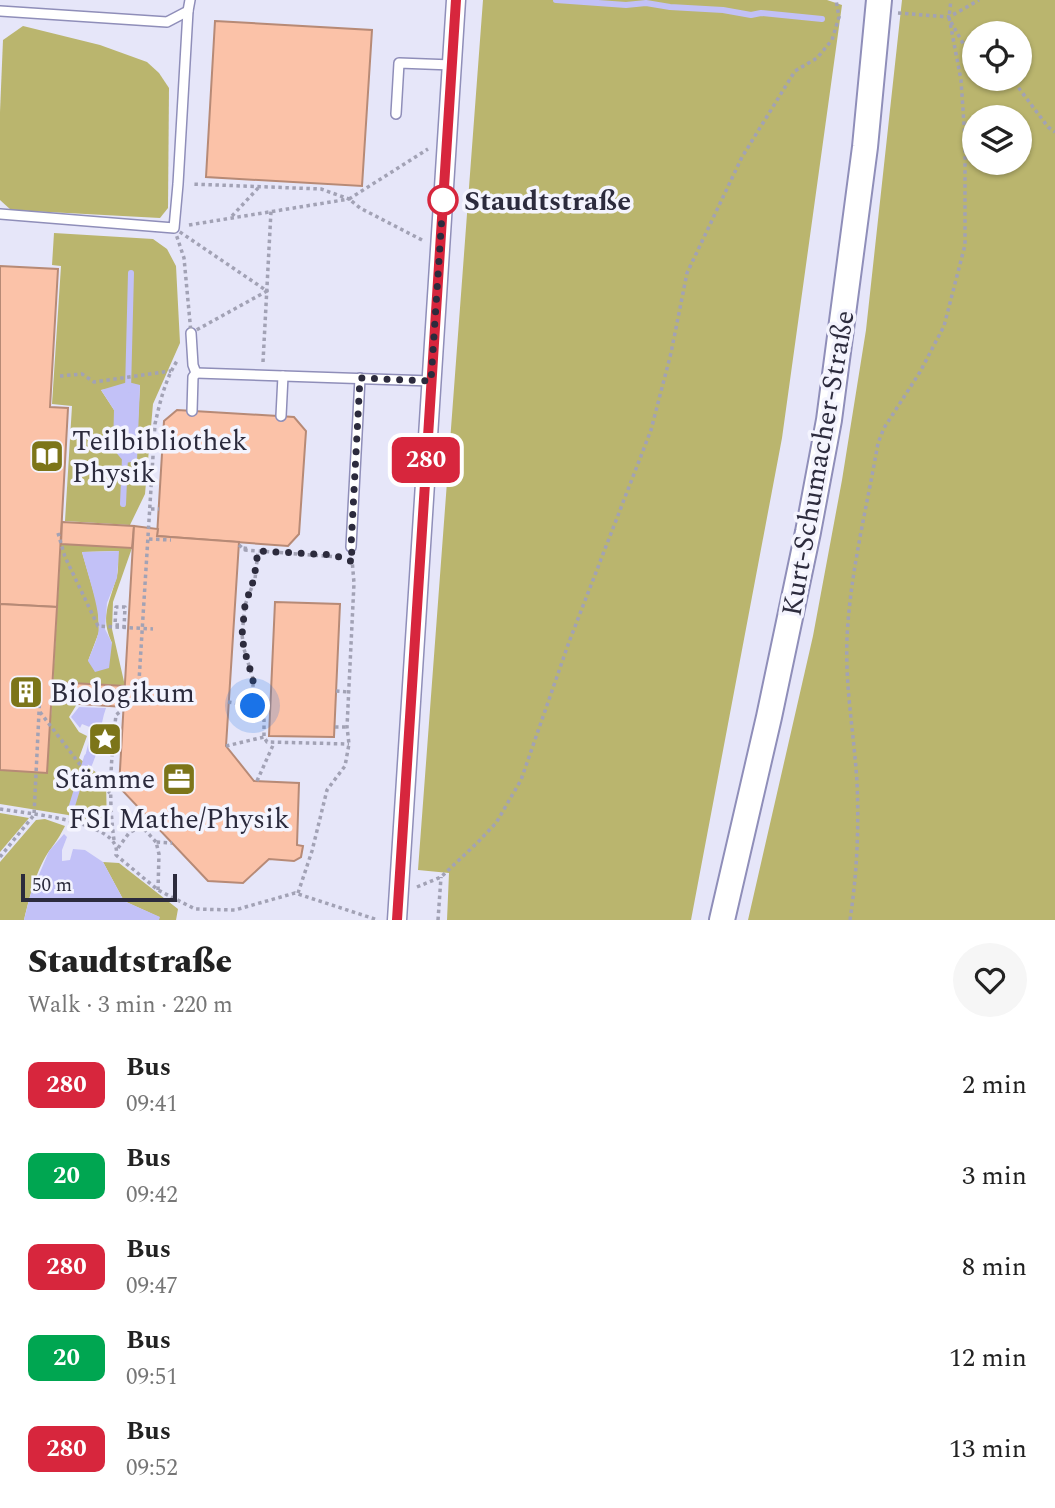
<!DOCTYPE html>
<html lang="en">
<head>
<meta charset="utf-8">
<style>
	:root { --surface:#fff; --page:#f6f6f6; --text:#222; --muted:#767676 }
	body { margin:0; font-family:Spectral,serif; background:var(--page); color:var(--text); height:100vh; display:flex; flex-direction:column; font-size:26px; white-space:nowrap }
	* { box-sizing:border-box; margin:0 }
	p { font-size:23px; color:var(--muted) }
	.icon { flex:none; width:38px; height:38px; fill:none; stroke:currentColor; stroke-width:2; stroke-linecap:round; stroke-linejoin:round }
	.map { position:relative; height:920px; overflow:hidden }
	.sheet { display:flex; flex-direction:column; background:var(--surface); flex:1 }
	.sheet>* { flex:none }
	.badge { padding:0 14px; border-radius:10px; font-size:24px; line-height:46px }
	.controls { position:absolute; left:962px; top:21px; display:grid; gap:14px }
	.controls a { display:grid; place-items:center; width:70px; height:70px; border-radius:50%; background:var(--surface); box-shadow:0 2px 5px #0004; font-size:35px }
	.scale { position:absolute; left:21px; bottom:18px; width:156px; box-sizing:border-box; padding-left:7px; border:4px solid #2c2b3d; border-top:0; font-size:19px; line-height:24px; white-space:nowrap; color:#2c2b3d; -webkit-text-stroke:5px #f4f4fe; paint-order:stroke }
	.you { position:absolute; width:35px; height:35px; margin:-18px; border:5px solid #fff; border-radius:50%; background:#1a73e8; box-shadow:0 0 0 10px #1a73e833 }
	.map>.badge { position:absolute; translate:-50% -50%; box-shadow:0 0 0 4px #fff }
	.round { display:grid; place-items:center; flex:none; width:74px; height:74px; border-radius:37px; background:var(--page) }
	.summary { display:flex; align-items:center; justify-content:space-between; height:119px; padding:0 28px }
	h1 { font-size:33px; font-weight:800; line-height:52px }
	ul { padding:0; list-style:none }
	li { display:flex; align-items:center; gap:21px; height:91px; padding:0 28px }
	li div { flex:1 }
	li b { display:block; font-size:26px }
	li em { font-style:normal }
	li .badge { min-width:77px; font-weight:700; text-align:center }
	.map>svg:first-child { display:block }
	.forest { fill:#bab56e; fill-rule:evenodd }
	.water { fill:#c2c1f7 }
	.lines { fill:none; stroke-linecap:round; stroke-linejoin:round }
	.stream { stroke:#c2c1f7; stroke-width:6 }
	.building { fill:#fbc2a8; stroke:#b78a76; stroke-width:2 }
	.lane-casing { stroke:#8f8eb9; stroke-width:12 }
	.street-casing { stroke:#8f8eb9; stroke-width:21 }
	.secondary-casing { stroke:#8f8eb9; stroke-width:28 }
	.path { stroke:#a2a2b5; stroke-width:3.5; stroke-dasharray:3.5 3.5; stroke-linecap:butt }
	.lane { stroke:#fff; stroke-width:9 }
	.street { stroke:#fff; stroke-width:18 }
	.secondary { stroke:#fff; stroke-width:24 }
	.line-casing { stroke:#fff; stroke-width:16 }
	.line { stroke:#d7263d; stroke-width:10 }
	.walk { stroke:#2c2b3d; stroke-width:7; stroke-dasharray:0 12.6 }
	.stop-dot { fill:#fff; stroke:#d7263d; stroke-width:3.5 }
	.labels { text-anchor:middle; stroke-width:7; stroke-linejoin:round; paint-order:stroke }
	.stop-label { font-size:28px; font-weight:bold; fill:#2c2b3d; stroke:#f4f4fe; text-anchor:start }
	.poi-label { font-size:28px; fill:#2c2b3d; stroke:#f4f4fe; text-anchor:start }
	.street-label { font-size:28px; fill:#2c2b3d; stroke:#f4f4fe }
</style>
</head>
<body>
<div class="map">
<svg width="1055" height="920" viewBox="0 0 1055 920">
	<rect width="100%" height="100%" fill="#e6e6f9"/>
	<g class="forest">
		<path d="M483,0H827L842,5L782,438L691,920H447L449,873L418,870Z"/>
		<path d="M902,0H1055V920H748L813,636L842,480L866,330ZM975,33H1020V79H975ZM975,117H1020V163H975Z"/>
		<path d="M23,26L100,45L147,62L159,73L169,88L168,208L160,218L11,210L0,200V112L3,40Z"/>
		<path d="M54,233L153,239L167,249L176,266L180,343L153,404L145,494L130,525L65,521L72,406L52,404L61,266L52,265ZM140,385L138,420L115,421L114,410L101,390Z"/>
		<path d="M61,544L132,548L113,602L112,629L125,686L53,682ZM118,551C118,560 119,571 116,579C109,604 100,617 112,643L88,661L99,632L98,607L82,552Z"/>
		<path d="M52,702L77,704L69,717L79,732L87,736L79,758L106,781L107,829L68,815L0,804V770L47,773Z"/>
		<path d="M0,813L29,818L0,852Z"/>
		<path d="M45,819L65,826C60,836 56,842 50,850C37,867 29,899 24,920H0V862L36,820Z"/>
		<path d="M103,862L119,863L178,909L176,920H159V917L124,901Z"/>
	</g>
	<g class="water">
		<path d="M128,382L140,385L137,461L125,463L113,449L114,410L101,390Z"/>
		<path d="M119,551L117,578L107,603L105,629L112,643L109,668L95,672L88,661C91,652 96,643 98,634C103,616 87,573 82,552Z"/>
		<path d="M79,707L106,708C99,727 101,748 91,767L84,761L92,728L82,724L80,728L71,717Z"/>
		<path d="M64,834L67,837L62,850V861L70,860L73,849L85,850L103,862L124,901L160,917L159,920H24L30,896L49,851Z"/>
	</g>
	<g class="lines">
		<g class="stream">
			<path d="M556,0L626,5L646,3L670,7L723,10L751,15L761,13L822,19"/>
			<path d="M128,390L131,273"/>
			<path d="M123,504L125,457"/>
			<path d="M71,809L87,757"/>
		</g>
	</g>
	<g class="building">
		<path d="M215,21L372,30L362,186L206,177Z"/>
		<path d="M0,266L58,269L50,407L68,408L57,607L0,604Z"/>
		<path d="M177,410L294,417L306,431L299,534L288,546L157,536L164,421Z"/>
		<path d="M62,522L134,526L132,548L61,544Z"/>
		<path d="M134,526L158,529L157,536L239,542L226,746L254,781L299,783L297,845L303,846L301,857L294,861L269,859L243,883L208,881L119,787Z"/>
		<path d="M275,602L340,604L334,737L269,736Z"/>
		<path d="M0,604L57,607L47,773L0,770Z"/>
		<path d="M53,682L125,686L123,707L52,702Z"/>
	</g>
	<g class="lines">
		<g class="lane-casing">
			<g id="lane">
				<path d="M0,11L167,22L188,11L190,0"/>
				<path d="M396,114L399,63L452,65"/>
				<path d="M0,214L174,228L178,184L188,11"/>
				<path d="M191,333L193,365L196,373L193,377L192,411"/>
				<path d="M196,373L431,381"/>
				<path d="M281,416L283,376"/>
				<path d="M351,547L360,378"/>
			</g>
		</g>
		<g class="street-casing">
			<path id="street" d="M397,920L456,0"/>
		</g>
		<g class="secondary-casing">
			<path id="secondary" d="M722,920L769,717L808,532L829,420L865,147L879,0"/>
		</g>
		<g class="path">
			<path d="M898,13L949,17L979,0"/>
			<path d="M951,22L969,54L975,58"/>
			<path d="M1008,79L1015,83L1048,127L1055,132"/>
			<path d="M232,216L260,186"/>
			<path d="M189,225L349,199L321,189L191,184"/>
			<path d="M174,228L267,291L191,333L184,258Z"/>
			<path d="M422,240L360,208L349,199L428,149"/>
			<path d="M263,362L271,211"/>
			<path d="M60,376L82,374L94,382L171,371"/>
			<path d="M151,509H159"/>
			<path d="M58,533L65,557L98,626L153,629"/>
			<path d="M149,539L171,540"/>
			<path d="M239,545L245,550L258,551"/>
			<path d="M245,550L246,543"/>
			<path d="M339,557L258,551L255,579L245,605L242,635L244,649L253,679V706L264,712V737L267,742L349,744"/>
			<path d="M119,625H115L116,607H125L124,628"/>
			<path d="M336,691L348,692"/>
			<path d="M228,702L253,706"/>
			<path d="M40,712L81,766L110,793"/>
			<path d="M335,727H346"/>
			<path d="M226,746L264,737"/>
			<path d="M257,781L274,743"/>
			<path d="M0,809C23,813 124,821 116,855L158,890L195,909L235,910L295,893L378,920"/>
			<path d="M145,830L147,816"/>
			<path d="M114,840C108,795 111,760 116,715L138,697L155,424C160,402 165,380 177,361"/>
			<path d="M118,848L129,833L138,828L145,830L156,842"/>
			<path d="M0,857L34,815L40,692"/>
			<path d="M417,887L441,877L477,843L496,823L521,780L569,642L651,430L671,353L687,273L742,157L795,71L817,58L832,40L839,17L836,0"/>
			<path d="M158,890L159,854L156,842L172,843"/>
			<path d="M298,893L312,851L327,790L345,766L349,744L347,727L354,583L352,559"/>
			<path d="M438,920L441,877"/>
			<path d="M850,920C857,874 859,828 857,782C854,734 845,686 847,638C850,573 867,507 878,443L884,428L920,372L944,326L965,245V139L961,80L949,17L951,0"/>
		</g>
		<use href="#lane" class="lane"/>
		<use href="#street" class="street"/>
		<use href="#secondary" class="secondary"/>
	</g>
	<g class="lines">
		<g class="line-casing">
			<path id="line" d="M397,920L456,0"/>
		</g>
		<use href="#line" class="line"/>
		<path class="walk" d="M253,706V679L244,649L242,635L245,605L254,579L258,551L334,555L353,562L351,547L360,378L431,381L443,200"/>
	</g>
	<defs>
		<g id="library-square" transform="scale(1.75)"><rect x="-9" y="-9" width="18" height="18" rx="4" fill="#7c7519" stroke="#f4f4fe"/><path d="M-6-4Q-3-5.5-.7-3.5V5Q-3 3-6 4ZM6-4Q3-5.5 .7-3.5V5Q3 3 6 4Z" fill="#fff"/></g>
		<g id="building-square" transform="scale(1.75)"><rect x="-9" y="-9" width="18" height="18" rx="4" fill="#7c7519" stroke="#f4f4fe"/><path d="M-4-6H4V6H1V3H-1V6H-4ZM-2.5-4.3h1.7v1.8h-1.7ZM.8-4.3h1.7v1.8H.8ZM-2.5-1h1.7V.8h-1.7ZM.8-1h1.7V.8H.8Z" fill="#fff"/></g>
		<g id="sight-square" transform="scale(1.75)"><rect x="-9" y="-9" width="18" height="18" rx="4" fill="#7c7519" stroke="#f4f4fe"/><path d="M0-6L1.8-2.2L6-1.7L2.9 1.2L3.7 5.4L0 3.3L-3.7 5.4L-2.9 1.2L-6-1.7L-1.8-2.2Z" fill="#fff"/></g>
		<g id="office-square" transform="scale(1.75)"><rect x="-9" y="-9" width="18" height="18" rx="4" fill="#7c7519" stroke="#f4f4fe"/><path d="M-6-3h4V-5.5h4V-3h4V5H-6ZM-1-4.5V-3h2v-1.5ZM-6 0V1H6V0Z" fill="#fff"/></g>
	</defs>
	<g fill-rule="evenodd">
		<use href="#library-square" x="47" y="456"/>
		<use href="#building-square" x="26" y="692"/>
		<use href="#sight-square" x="105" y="739"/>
		<use href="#office-square" x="179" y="779"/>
	</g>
	<circle class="stop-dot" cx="443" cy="200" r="14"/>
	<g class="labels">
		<g class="stop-label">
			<text x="464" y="210">Staudtstraße</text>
		</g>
		<g class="poi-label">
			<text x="72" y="450">Teilbibliothek<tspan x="72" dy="32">Physik</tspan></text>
			<text x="50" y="702">Biologikum</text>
			<text x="105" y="788" text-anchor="middle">Stämme</text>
			<text x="179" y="828" text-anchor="middle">FSI Mathe/Physik</text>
		</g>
		<g class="street-label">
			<text transform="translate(817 463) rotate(-80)" y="10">Kurt-Schumacher-Straße</text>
		</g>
	</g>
</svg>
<div class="controls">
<a><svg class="icon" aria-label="locate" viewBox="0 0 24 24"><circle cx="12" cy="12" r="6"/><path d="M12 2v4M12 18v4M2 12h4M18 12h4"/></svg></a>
<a><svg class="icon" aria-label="layers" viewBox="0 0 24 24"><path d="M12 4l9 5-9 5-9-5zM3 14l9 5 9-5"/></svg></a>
</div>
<div class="scale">50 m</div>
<div class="you" style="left:253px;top:706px"></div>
<b class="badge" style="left:426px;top:460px;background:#d7263d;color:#fff">280</b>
</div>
<section class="sheet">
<div class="summary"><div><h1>Staudtstraße</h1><p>Walk · 3 min · 220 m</p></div><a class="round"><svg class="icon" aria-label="heart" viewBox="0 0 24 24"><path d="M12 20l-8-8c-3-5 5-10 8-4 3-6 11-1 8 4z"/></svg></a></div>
<ul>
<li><span class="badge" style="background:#d7263d;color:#fff">280</span><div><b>Bus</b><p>09:41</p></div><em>2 min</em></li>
<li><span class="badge" style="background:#00a651;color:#fff">20</span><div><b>Bus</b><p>09:42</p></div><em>3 min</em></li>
<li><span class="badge" style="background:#d7263d;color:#fff">280</span><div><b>Bus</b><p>09:47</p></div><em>8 min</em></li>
<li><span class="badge" style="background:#00a651;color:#fff">20</span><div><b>Bus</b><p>09:51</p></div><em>12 min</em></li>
<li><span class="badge" style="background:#d7263d;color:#fff">280</span><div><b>Bus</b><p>09:52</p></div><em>13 min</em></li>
</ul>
</section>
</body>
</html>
